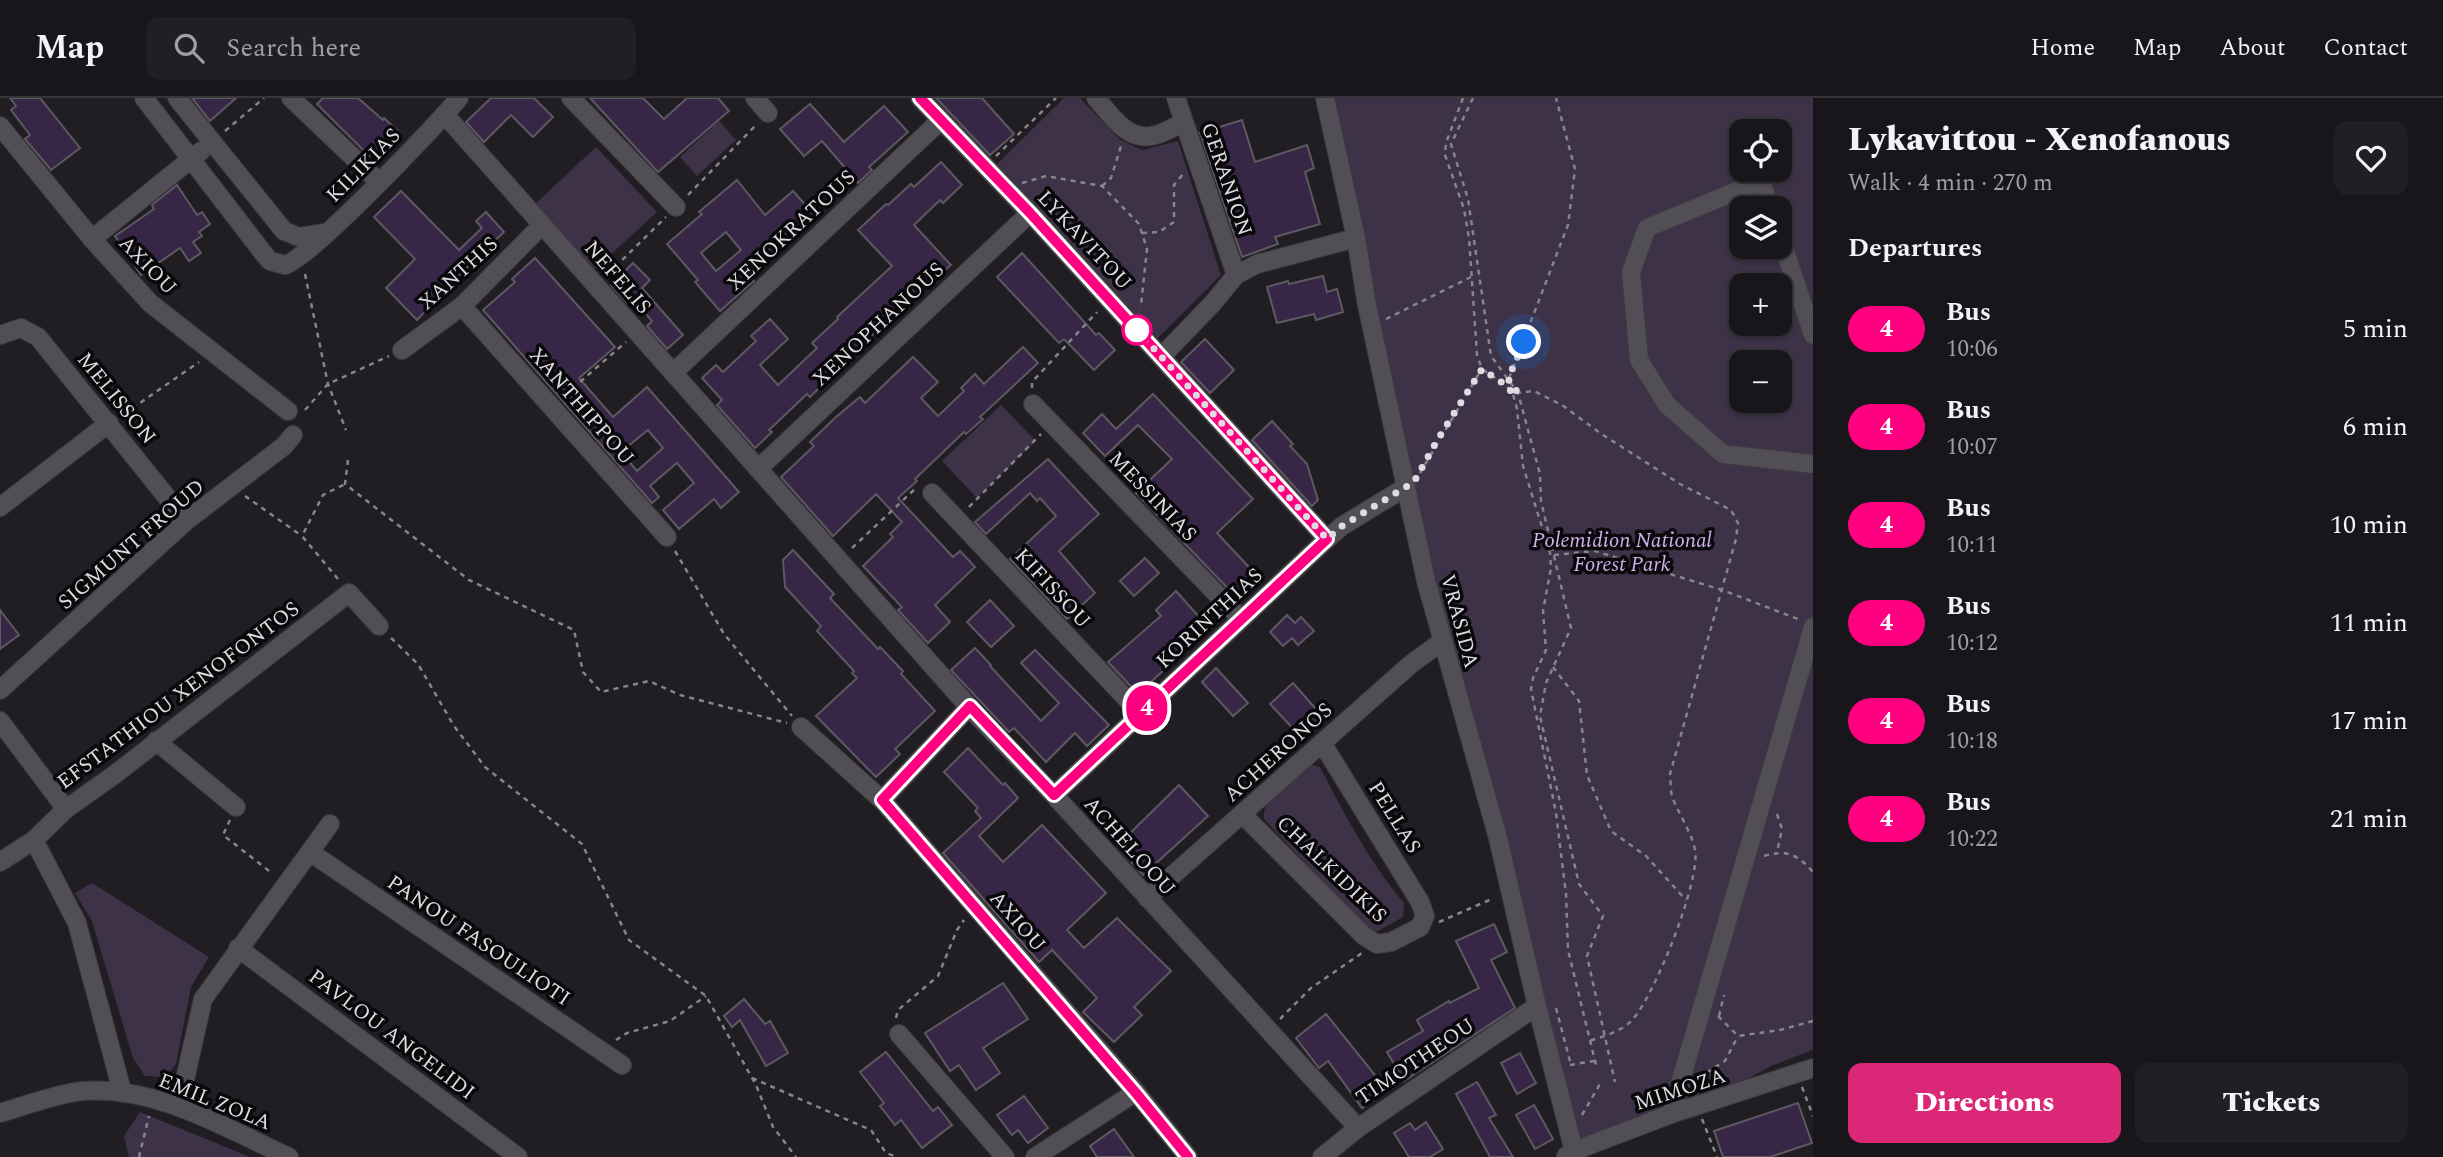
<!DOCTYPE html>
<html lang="en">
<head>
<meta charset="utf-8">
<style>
	:root { --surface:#18161a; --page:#211f23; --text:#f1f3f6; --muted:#9f9fa2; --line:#363539; --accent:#db2777 }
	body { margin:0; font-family:Spectral,serif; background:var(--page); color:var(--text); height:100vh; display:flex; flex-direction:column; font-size:26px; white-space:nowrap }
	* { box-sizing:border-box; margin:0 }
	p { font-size:23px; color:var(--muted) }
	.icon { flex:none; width:38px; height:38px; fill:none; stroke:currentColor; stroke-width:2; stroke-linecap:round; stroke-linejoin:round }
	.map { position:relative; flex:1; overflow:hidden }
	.drawer { display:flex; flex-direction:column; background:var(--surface); width:630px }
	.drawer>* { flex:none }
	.badge { padding:0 14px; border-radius:23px; font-size:24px; line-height:46px }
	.controls { position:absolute; left:1729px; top:21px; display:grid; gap:14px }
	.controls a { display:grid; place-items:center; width:63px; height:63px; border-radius:14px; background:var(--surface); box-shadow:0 2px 5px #0004,0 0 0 2px var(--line); font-size:35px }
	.you { position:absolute; width:35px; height:35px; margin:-18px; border:5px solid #fff; border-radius:50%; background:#1a73e8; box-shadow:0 0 0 10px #1a73e833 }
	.map>.badge { position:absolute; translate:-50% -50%; box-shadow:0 0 0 4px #fff }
	h2 { padding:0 35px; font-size:26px; line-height:63px }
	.round { display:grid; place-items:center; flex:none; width:74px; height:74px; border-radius:14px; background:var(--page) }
	.headline { display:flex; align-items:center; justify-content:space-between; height:119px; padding:0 35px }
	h1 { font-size:33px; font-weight:800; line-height:52px }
	.button { display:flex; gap:14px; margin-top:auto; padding:14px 35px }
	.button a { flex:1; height:80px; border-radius:14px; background:var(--accent); color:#fff; font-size:28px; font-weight:800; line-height:80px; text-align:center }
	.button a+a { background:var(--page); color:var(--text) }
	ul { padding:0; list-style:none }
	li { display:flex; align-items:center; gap:21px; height:98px; padding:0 35px }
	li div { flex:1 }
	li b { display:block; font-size:26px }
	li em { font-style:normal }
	li .badge { min-width:77px; font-weight:700; text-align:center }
	header { display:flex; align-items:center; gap:42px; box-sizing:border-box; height:98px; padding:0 35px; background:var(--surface); border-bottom:2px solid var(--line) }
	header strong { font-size:33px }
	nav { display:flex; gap:38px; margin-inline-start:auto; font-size:24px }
	.search { width:490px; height:63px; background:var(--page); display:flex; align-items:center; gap:18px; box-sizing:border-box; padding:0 24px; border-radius:14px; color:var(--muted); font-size:26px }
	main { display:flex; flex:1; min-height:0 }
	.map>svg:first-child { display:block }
	.green { fill:#3d3247; fill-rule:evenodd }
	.building { fill:#382646; stroke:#5d5961; stroke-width:2; fill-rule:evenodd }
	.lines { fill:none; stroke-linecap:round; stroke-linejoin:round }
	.minor-casing { stroke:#3d3a3f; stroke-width:20 }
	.path { stroke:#878589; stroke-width:2.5; stroke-dasharray:5 5; stroke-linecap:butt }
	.minor { stroke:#524e55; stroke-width:18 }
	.line-casing { stroke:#fff; stroke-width:16 }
	.line { stroke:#ff0080; stroke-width:10 }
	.walk { stroke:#dedce0; stroke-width:7; stroke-dasharray:0 12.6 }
	.stop-dot { fill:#fff; stroke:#ff0080; stroke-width:3.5 }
	.labels { text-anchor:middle; stroke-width:7; stroke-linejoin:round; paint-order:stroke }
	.street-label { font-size:21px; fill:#dedce0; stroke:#09080a }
	.park-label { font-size:21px; font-style:italic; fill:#d0afeb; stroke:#09080a }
</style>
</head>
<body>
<header>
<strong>Map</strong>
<div class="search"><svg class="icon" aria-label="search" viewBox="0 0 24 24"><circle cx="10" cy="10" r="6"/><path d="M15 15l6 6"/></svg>Search here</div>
<nav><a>Home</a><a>Map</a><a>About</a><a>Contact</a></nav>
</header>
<main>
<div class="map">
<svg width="1813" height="1059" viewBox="0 0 1813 1059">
	<rect width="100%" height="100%" fill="#201d23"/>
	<g class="green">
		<path d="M1064,0H1080L1119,41L1142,52L1178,43L1221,177L1157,241L997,66Z"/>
		<path d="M1323,0H1813V952L1771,968L1678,1019L1580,1040L1444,534ZM1741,33H1780V72H1741ZM1741,110H1780V149H1741ZM1741,187H1780V226H1741ZM1741,264H1780V303H1741Z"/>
		<path d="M719,23L736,42L697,78L680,59Z"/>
		<path d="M596,49L657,114L595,171L535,106Z"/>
		<path d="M1001,307L1036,343L977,400L942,363Z"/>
		<path d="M1313,667L1320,669C1345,717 1370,765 1404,805L1403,819L1378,833H1369L1264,721C1260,701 1293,681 1308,668Z"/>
		<path d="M92,785L209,859L191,889L176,966L166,979L145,978L133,960L92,823L75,795Z"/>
		<path d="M140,1014L250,1059H129L124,1038Z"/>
	</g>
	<g class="building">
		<path d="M10,0H40L80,50L51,72L25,41L30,37L11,12L16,8Z"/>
		<path d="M192,0H236L210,23Z"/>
		<path d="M323,0H358L383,22L384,20L401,36L380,57L375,53L369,58L317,6Z"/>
		<path d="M491,0H534L553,19L533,39L511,17L484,44L466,24Z"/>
		<path d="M590,0H643L664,21L687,0H718L729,13L658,74Z"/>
		<path d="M936,0H982L1014,36L990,57Z"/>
		<path d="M810,6L844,44L884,8L908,34L869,69L872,72L858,85L822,43L804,58L780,31Z"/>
		<path d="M1242,22L1255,64L1307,47L1314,70L1305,74L1320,126L1275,139L1278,146L1242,159L1200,35Z"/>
		<path d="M941,64L962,87L943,105L940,102L914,127L951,167L889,221L810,299L807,296L769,332L772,334L755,350L717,307L722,302L702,280L716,267L723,274L756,243L751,238L770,221L788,241L760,267L778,287L817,250L812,245L838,221L837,219L892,168L858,132L886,106L888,107L911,86L914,89Z"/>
		<path d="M737,82L765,117L793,93L817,120L750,178L754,183L720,213L695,184L698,182L667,146L702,116L699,114ZM726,134L741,152L716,173L701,155Z"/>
		<path d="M177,87L197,117L202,114L210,126L199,134L202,138L193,144L201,155L189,163L180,150L141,177L115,138L154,111L152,107Z"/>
		<path d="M401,93L459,152L482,130L476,123L486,114L504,134L471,165L417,222L386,190L415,161L374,119Z"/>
		<path d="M1022,155L1096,237L1099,235L1115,252L1094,272L1064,241L1059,245L997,179Z"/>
		<path d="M535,160L615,249L579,280L613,319L647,289L739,394L721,410L714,401L679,431L663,412L694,385L677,365L650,388L659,399L652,405L483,212L515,184L512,181ZM648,332L663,350L637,373L621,354Z"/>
		<path d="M633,165L650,182L642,190L683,237L667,251L647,228L652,223L632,200L627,205L611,187Z"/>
		<path d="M1323,178L1327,194L1337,191L1343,214L1316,222L1314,216L1277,225L1267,189L1288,183L1289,186Z"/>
		<path d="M1205,241L1234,272L1210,295L1181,264Z"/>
		<path d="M1023,249L1038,265L980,319L983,321L966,336L964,334L915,381L917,383L898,400L953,459L960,453L975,469L935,507L950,524L928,545L898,512L902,509L863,468L893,439L890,436L902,424L876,396L833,438L781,379L814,348L810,344L836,319L860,299L865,305L913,259L938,284L921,300L938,318L964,293L961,290L975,276L984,286Z"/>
		<path d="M1153,296L1253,401L1217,435L1261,482L1239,502L1136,395L1172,361L1138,327L1105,358L1083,335L1102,316L1116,331Z"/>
		<path d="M1272,323L1293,346L1290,348L1307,366L1318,402L1312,408L1252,342Z"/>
		<path d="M1048,361L1099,416L1059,453L1095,495L1067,521L1010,461L1056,418L1040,400L1037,403L1030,395L986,436L975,424Z"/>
		<path d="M793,452L834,496L830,500L878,551L880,549L903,573L901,576L935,613L895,651L900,656L876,679L816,618L857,580L852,575L854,573L817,533L821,528L785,489L783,462Z"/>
		<path d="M1145,460L1159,475L1134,498L1120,483Z"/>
		<path d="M1176,493L1209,530L1138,596L1108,564L1161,518L1156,512Z"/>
		<path d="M990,502L1014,528L991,549L967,524Z"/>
		<path d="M0,512L19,537L0,551Z"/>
		<path d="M1287,517L1295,525L1301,519L1314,533L1298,547L1292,540L1283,548L1270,534Z"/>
		<path d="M975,550L991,567L990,568L1041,623L1059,605L1021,565L1035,552L1109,627L1087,648L1075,635L1046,664L1014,630L1009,634L951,572Z"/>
		<path d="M1216,570L1248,605L1233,618L1202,584Z"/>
		<path d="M1293,585L1322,618L1300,638L1270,606Z"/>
		<path d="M968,650L1003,687L1005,685L1018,700L979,738L1003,764L1042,727L1106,795L1067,832L1084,850L1117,820L1171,873L1134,909L1142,917L1114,944L1083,914L1097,900L1052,852L1039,864L943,755L981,720L975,713L978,710L944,674Z"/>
		<path d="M1179,687L1208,718L1143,777L1117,748Z"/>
		<path d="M1494,826L1507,854L1491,862L1515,910L1404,983L1387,954L1423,933L1417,922L1449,903L1450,905L1479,890L1456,843Z"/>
		<path d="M1003,885L1028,921L983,950L1000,975L976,992L959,967L950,973L925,935Z"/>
		<path d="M744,901L765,926L770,923L788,955L766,968L740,922L732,929L724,918Z"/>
		<path d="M1326,916L1387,992L1362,1010L1328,963L1319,970L1296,940Z"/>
		<path d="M886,954L933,1013L938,1009L952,1027L922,1050L901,1022L895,1027L880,1008L884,1005L860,974Z"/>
		<path d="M1520,955L1536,985L1517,996L1501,965Z"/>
		<path d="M1477,984L1496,1017L1489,1020L1513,1059H1490L1456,996Z"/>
		<path d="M1024,998L1048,1030L1028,1045L1018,1032L1012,1037L997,1017Z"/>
		<path d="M1798,1005L1812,1045L1770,1059H1723L1714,1033Z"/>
		<path d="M1534,1007L1553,1041L1535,1051L1516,1017Z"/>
		<path d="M1426,1024L1443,1051L1430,1059H1409L1394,1035L1410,1025L1415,1032Z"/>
		<path d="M1114,1031L1134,1059H1097L1090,1048Z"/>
	</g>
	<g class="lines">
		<g class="minor-casing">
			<g id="minor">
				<path d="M144,0L264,156L270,163L285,167C309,161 437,27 459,0"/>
				<path d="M177,0L284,133L299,139L326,135"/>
				<path d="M291,0L378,83"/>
				<path d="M571,0L676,109"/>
				<path d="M755,0L768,15"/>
				<path d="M920,0L1030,115L1327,441"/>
				<path d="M1096,0C1110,16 1126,42 1151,38C1161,37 1173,29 1183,25"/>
				<path d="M1176,0L1236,177"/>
				<path d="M1325,0L1356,140L1367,207L1426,483L1498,740L1537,908L1574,1053"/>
				<path d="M445,17L969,609L1054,697L1358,1030"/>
				<path d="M0,28L92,141L150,205L288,313"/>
				<path d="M1770,110L1761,83L1647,130L1631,174L1639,262L1667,307L1723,356L1813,366"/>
				<path d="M1780,138L1813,237"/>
				<path d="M92,141L201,53"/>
				<path d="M462,208L667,439"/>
				<path d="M0,237L21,230L38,239L186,423"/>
				<path d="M402,252L462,208L542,127"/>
				<path d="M1161,259L1213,205L1236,177L1257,166L1356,140"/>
				<path d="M673,275L941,22"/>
				<path d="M1033,306L1241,521"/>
				<path d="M758,371L1030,115"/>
				<path d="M932,395L1141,616"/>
				<path d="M0,409L109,325"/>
				<path d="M0,592L186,423L284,348L293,337"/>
				<path d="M0,623L66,711"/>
				<path d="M801,629L882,702L1136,994L1188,1059"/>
				<path d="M156,643L236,709"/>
				<path d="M1054,697L1327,441L1342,428L1406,389"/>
				<path d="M882,702L969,609"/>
				<path d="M1243,717L1364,838L1377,846L1391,844L1420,829L1425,818L1420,804L1322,645"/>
				<path d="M34,742L77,825L122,993"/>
				<path d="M310,754L622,967"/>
				<path d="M0,764L34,742L66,711L114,677L349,495L379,528"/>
				<path d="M1147,800L1411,566L1441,544"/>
				<path d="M238,850L518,1059"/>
				<path d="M899,936L1005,1059"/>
				<path d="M179,1008L203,901L330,726"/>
				<path d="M0,1015C24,1008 59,995 83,993C157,988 223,1029 289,1059"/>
				<path d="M1671,1016L1813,529"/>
				<path d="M1566,1058L1574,1053L1671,1016L1813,970"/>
				<path d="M1035,1059L1136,994"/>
				<path d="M1322,1059L1358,1030L1537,908"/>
			</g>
		</g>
		<g class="path">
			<path d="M1463,0L1446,45L1445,57L1464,111L1469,140L1477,257L1482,271L1507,288L1513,296L1517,311L1523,368L1550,455L1551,470L1543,513L1546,552L1533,580L1531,591L1556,715L1566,796L1568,852L1597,971"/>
			<path d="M1473,0L1451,46L1468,101L1491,258L1518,295L1540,376L1541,403L1571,530L1546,585L1540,618L1579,786L1603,818L1587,858L1615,984"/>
			<path d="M225,33L264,0"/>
			<path d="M996,58L1056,0"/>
			<path d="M1022,85L1046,78L1102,88L1139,126L1147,151L1141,207L1139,209"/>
			<path d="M1102,88L1111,80L1121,48"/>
			<path d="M688,97L756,27"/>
			<path d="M1142,135L1159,134L1174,124V87L1183,76"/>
			<path d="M305,176L328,286L346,332"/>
			<path d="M608,176L666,119"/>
			<path d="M1386,221L1471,179"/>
			<path d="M1509,280L1568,127L1575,71L1556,0"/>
			<path d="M1032,290V284L1097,214"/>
			<path d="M1516,295L1534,293L1562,307L1600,335L1680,386L1731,412L1738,425L1736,441L1670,676C1671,683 1670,691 1672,698C1678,716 1691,732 1695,752C1701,782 1654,899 1632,922C1621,934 1604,938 1589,943"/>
			<path d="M565,297L626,244"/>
			<path d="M305,312L328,286L389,258"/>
			<path d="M124,316L199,264"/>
			<path d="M348,362L345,386L469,482L574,532L583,574L601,594L649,583L680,597L787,625"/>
			<path d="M1420,375L1481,272"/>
			<path d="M245,398L302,438"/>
			<path d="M969,409L1041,336"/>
			<path d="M852,450L916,390"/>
			<path d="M675,453L724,536L792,618"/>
			<path d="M1554,457L1595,453L1722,492L1798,521"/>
			<path d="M338,481L302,438L323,397L345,386"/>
			<path d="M391,540L418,566L454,628L485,669L582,746L629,842L706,898L756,987L773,1029L796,1059"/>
			<path d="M1553,569L1579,603L1587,677L1611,733L1646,758L1686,802"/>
			<path d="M1777,716L1782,731L1777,754"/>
			<path d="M230,722L223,737L273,776"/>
			<path d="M1764,758C1787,751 1798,757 1813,774"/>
			<path d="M1439,824L1494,800"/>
			<path d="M1556,910L1571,967"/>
			<path d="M1718,918L1738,938L1780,932L1813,923"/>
			<path d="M1719,918L1724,897"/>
			<path d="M896,920L898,912L938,878L957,832L964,822"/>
			<path d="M1280,921L1311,890L1362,855"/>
			<path d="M616,942L627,935L670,923L706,898"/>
			<path d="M1570,967L1594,963"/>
			<path d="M752,980L871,1032L886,1055L897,1059"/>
			<path d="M1698,980L1725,963L1738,938"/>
			<path d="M1802,989L1813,1018"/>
			<path d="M1582,1017L1600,986"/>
			<path d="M1702,1021L1717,1059"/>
			<path d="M139,1059L149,1018"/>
		</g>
		<use href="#minor" class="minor"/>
	</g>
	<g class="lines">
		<g class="line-casing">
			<path id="line" d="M920,0L1030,115L1327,441L1054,697L970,608L882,702L1136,995L1188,1059"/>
		</g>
		<use href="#line" class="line"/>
		<path class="walk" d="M1137,232L1327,441L1342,428L1414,384L1438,341L1482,271L1507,288L1513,296L1518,295L1508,281L1524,244"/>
	</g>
	<circle class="stop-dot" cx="1137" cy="232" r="14"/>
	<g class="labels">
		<g class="street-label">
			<text transform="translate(363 67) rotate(-45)" y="7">KILIKIAS</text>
			<text transform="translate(1227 81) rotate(71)" y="7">GERANION</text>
			<text transform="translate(791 132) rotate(-43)" y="7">XENOKRATOUS</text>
			<text transform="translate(1085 142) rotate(47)" y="7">LYKAVITOU</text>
			<text transform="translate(148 167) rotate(46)" y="7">AXIOU</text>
			<text transform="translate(458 175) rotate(-42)" y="7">XANTHIS</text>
			<text transform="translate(618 179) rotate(49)" y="7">NEFELIS</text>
			<text transform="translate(878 226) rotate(-43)" y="7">XENOPHANOUS</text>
			<text transform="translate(117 300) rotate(51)" y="7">MELISSON</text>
			<text transform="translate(582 308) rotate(49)" y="7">XANTHIPPOU</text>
			<text transform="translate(1153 398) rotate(46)" y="7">MESSINIAS</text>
			<text transform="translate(131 446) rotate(-41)" y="7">SIGMUNT FROUD</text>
			<text transform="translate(1053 490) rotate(47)" y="7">KIFISSOU</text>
			<text transform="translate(1209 520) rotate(-43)" y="7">KORINTHIAS</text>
			<text transform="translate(1460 523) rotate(75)" y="7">VRASIDA</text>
			<text transform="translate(178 597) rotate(-37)" y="7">EFSTATHIOU XENOFONTOS</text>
			<text transform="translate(1278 654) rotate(-42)" y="7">ACHERONOS</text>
			<text transform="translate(1395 719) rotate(58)" y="7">PELLAS</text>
			<text transform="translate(1130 748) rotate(48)" y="7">ACHELOOU</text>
			<text transform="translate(1332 771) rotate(44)" y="7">CHALKIDIKIS</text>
			<text transform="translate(1018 823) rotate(49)" y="7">AXIOU</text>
			<text transform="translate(479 842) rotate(34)" y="7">PANOU FASOULIOTI</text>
			<text transform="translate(392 936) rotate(37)" y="7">PAVLOU ANGELIDI</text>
			<text transform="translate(1415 963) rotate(-34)" y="7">TIMOTHEOU</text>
			<text transform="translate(1680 991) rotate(-18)" y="7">MIMOZA</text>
			<text transform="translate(215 1003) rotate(22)" y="7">EMIL ZOLA</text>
		</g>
		<g class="park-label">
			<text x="1622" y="449">Polemidion National<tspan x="1622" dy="24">Forest Park</tspan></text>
		</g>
	</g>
</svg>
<div class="controls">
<a><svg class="icon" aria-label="locate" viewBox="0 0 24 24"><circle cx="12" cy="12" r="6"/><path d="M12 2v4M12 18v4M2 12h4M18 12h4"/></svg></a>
<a><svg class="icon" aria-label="layers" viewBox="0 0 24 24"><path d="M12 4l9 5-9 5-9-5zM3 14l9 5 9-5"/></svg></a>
<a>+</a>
<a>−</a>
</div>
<div class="you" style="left:1524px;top:244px"></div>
<b class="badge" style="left:1147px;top:610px;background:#ff0080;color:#fff">4</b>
</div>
<section class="drawer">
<div class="headline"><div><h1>Lykavittou - Xenofanous</h1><p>Walk · 4 min · 270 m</p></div><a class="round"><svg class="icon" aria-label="heart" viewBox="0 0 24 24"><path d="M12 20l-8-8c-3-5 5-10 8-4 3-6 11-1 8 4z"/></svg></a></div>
<h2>Departures</h2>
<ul>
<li><span class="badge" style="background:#ff0080;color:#fff">4</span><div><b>Bus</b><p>10:06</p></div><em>5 min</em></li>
<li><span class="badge" style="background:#ff0080;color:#fff">4</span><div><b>Bus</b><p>10:07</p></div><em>6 min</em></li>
<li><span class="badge" style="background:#ff0080;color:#fff">4</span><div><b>Bus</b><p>10:11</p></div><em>10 min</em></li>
<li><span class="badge" style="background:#ff0080;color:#fff">4</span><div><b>Bus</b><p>10:12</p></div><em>11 min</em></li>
<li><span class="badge" style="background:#ff0080;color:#fff">4</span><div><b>Bus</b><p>10:18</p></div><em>17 min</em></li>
<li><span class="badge" style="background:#ff0080;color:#fff">4</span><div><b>Bus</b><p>10:22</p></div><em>21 min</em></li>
</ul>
<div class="button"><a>Directions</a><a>Tickets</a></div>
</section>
</main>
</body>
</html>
